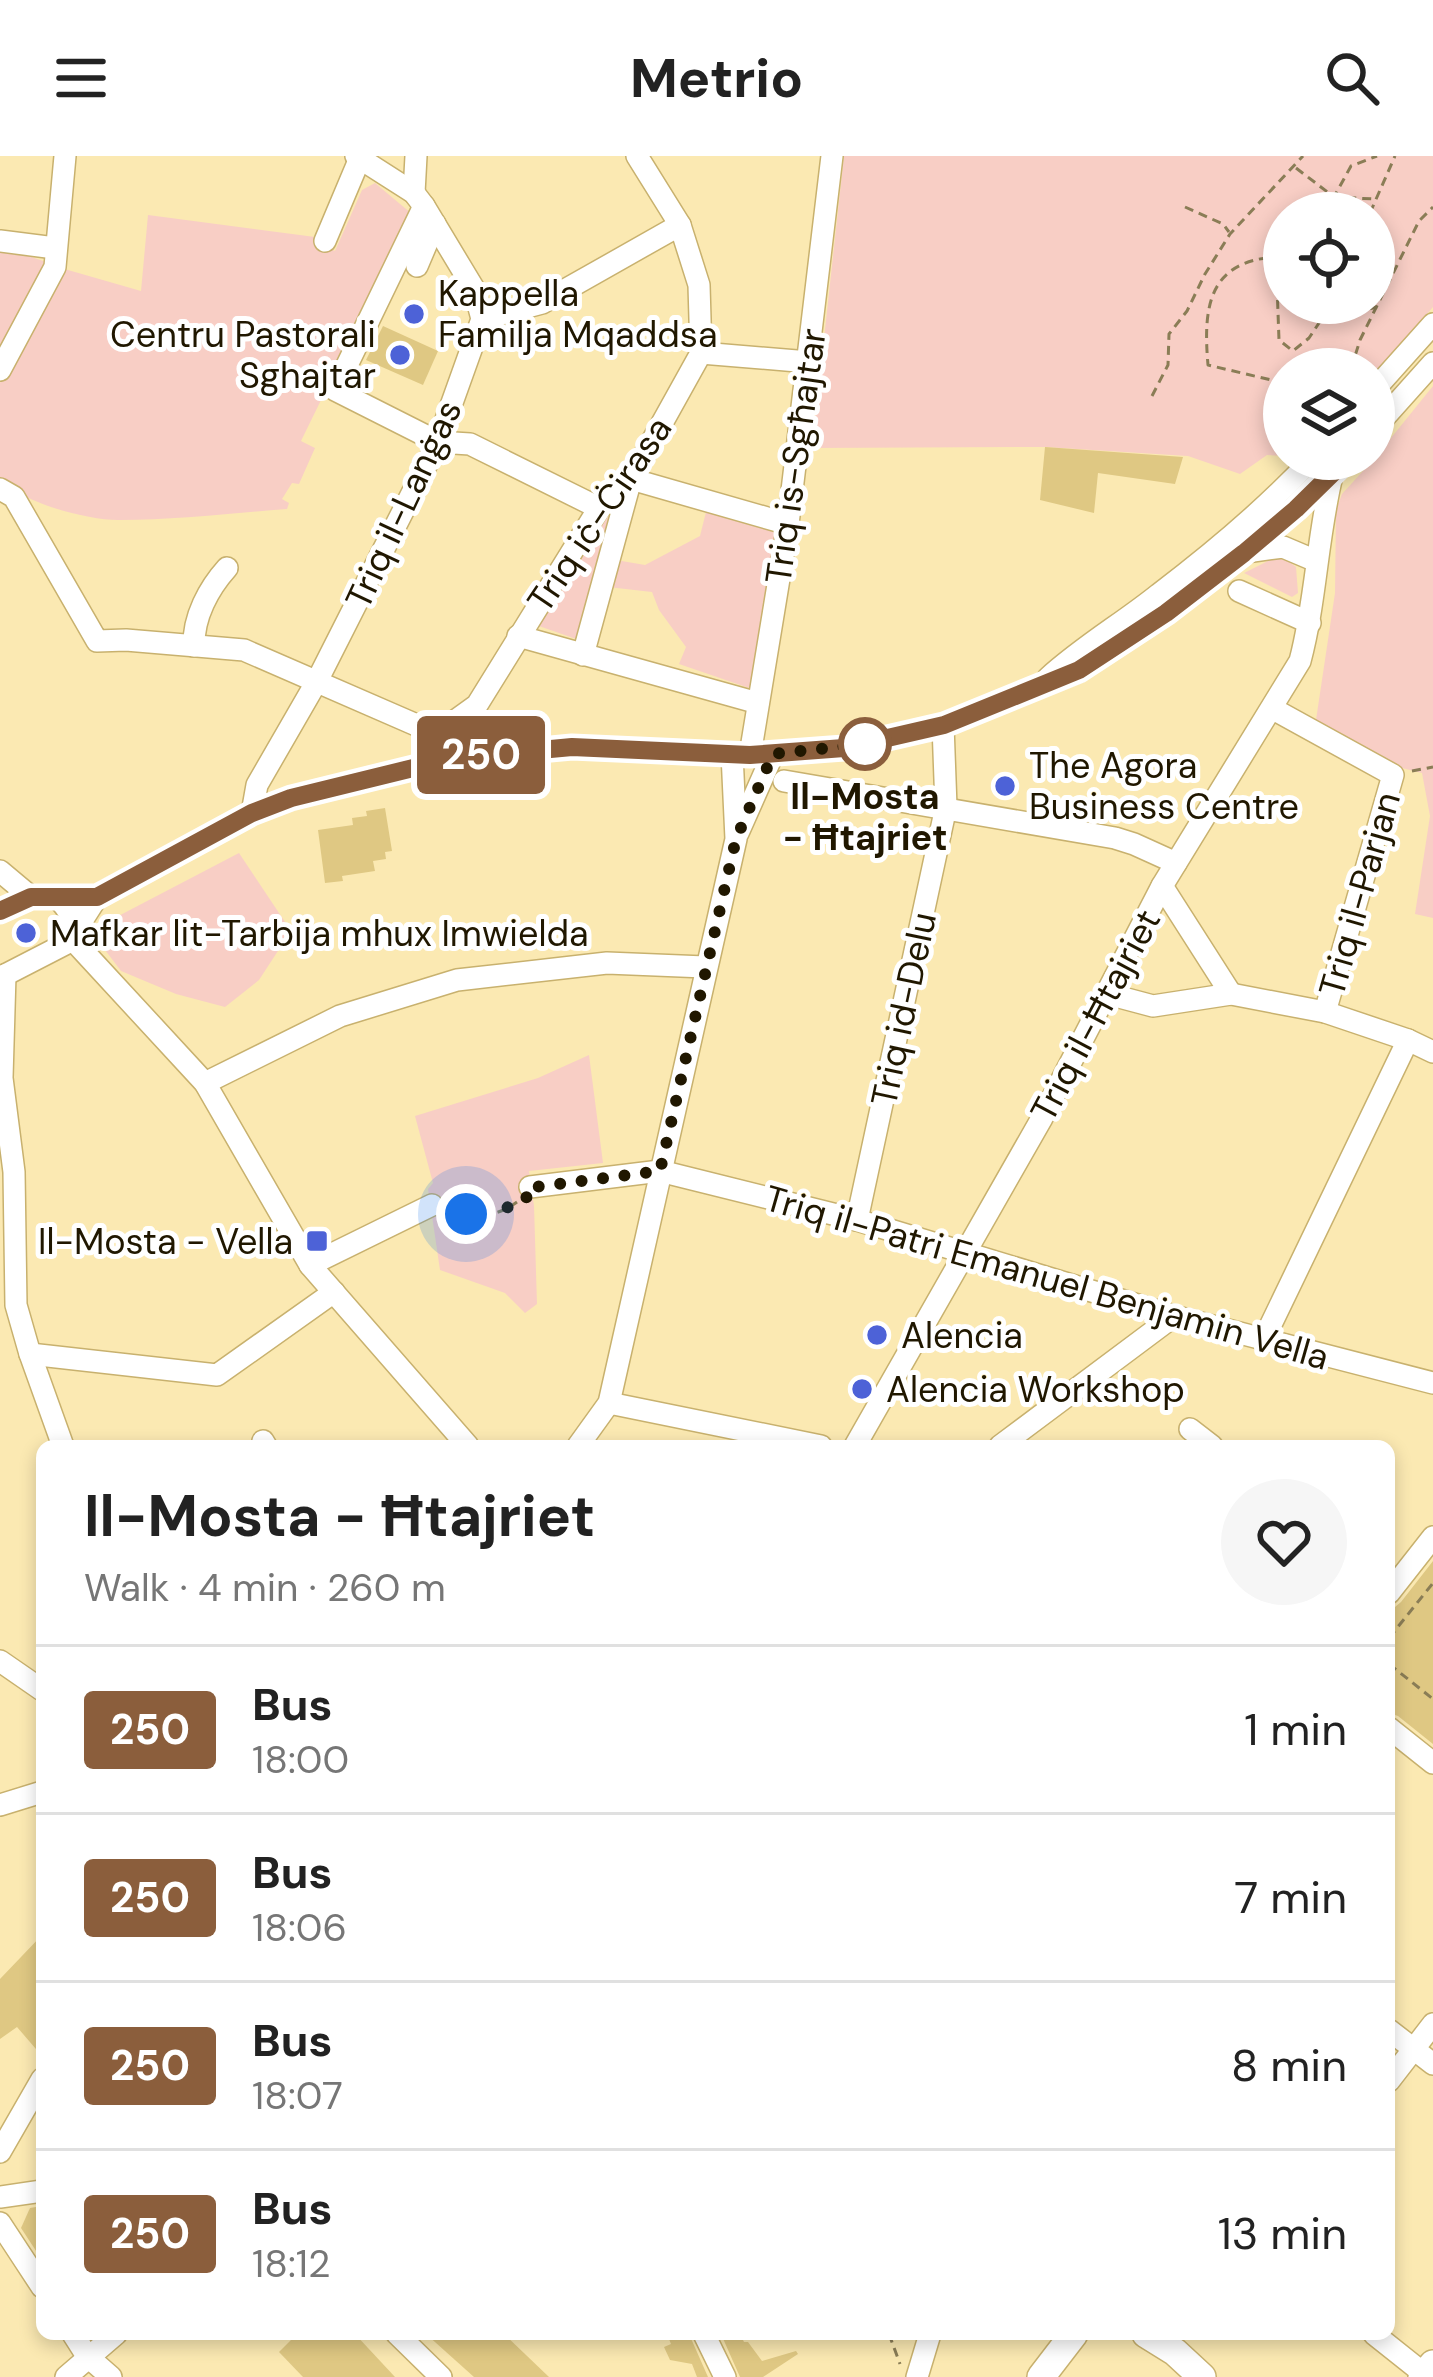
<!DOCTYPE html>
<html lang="en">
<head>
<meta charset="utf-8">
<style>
	:root { --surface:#fff; --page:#f6f6f6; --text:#222; --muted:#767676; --line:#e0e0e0 }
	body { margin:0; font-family:"DM Sans",sans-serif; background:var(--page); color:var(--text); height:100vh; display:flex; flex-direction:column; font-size:45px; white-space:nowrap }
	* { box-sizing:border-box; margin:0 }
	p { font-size:39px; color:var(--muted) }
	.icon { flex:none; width:66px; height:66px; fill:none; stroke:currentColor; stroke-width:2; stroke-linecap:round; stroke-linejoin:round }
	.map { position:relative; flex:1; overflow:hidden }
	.details { position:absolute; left:36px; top:1284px; width:1359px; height:900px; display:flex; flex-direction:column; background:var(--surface); border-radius:18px; box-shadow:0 6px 18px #0003 }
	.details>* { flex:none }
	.badge { padding:0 24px; border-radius:9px; font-size:42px; line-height:78px }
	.controls { position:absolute; left:1263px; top:36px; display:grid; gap:24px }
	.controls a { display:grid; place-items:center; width:132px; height:132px; border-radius:50%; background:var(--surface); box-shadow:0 6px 18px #0003; font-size:60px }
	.you { position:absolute; width:60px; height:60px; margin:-30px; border:9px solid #fff; border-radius:50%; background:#1a73e8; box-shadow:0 0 0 18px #1a73e833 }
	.map>.badge { position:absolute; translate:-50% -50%; box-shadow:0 0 0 6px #fff }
	.round { display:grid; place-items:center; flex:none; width:126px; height:126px; border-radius:63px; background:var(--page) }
	.head { display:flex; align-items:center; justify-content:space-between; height:204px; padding:0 48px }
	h1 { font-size:57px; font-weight:700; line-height:90px }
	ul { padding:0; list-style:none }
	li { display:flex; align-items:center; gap:36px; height:168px; padding:0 48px; border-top:3px solid var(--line) }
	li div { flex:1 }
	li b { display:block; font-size:45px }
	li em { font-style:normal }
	li .badge { min-width:132px; font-weight:700; text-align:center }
	header { display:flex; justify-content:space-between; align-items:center; height:156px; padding:0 48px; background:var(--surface); font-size:54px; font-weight:700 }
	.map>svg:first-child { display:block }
	.green { fill:#f8cec5; fill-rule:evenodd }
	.building { fill:#dfc883 }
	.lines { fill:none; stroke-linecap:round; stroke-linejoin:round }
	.minor-casing { stroke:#c8b16e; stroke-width:24 }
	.major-casing { stroke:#c8b16e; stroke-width:30 }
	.path { stroke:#8a7d56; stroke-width:3; stroke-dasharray:9 6; stroke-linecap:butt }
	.minor { stroke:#fff; stroke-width:21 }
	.major { stroke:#fff; stroke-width:27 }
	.line-casing { stroke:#fff; stroke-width:27 }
	.line { stroke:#8b5e3c; stroke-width:18 }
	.walk { stroke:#201700; stroke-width:12; stroke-dasharray:0 21.6 }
	.poi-dot { fill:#4d62d7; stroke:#fff; stroke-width:4.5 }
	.stop-dot { fill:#fff; stroke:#8b5e3c; stroke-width:6 }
	.labels { text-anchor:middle; stroke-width:10; stroke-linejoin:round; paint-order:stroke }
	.poi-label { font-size:36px; fill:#201700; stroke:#fff; text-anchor:start }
	.street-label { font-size:36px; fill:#201700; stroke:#fff }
	.stop-label { font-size:36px; font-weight:bold; fill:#201700; stroke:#fff }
</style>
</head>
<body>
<header><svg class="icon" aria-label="menu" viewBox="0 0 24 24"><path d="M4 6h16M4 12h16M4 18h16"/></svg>Metrio<svg class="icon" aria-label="search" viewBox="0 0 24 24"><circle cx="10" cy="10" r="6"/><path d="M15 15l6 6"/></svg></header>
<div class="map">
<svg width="1433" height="2221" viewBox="0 0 1433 2221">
	<rect width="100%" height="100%" fill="#fbe9b2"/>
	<g class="green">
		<path d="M844,0H1433V151L1374,220V213H1284V300L1267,299L1240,318L1188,300L1045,291L812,292ZM1284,57H1374V147H1284Z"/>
		<path d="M375,27L412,58L301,285L315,292L299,328L292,327L282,343L289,347L287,353C232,357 175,364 120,364C90,365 17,346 0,321V227L61,112L141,135L148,59L315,81L321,89L335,95L362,34Z"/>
		<path d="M0,93L14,95L46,106L0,195Z"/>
		<path d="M1433,230V762L1415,758L1430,660L1422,617L1402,612L1316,564L1335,437L1336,354L1342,338L1374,303Z"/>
		<path d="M706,356L782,375L755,534L679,508L686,491L659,454L652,436L608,431L616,404L645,409L700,380Z"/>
		<path d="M609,359L579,484L536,469Z"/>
		<path d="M1280,399L1296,411L1298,437L1292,441L1244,417Z"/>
		<path d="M239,697L291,775L259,824L225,851L176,838L121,815L99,786L105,767Z"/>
		<path d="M589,899L603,1007L529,1015L534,1050L537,1148L525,1157L505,1137L440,1114L428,1033L433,1027L415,960L538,922Z"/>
	</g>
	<g class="building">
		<path d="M383,170L438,195L423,229L366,204Z"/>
		<path d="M1045,291L1183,301L1175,328L1098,317L1094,357L1040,344Z"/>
		<path d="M385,652L392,695L385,696L386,703L373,705L375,715L342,720L343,725L325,727L318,674L353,669L352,662L367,660L366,655Z"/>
		<path d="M1433,1405V1588L1398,1560L1389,1557V1456L1401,1446Z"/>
		<path d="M42,1779V1900L17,1871L0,1883V1823Z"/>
		<path d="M42,2050V2104L21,2072L30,2052Z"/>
		<path d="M297,2178H355L395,2221H303L279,2196Z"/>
		<path d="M426,2178H504L549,2221H474Z"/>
		<path d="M667,2178H689L708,2221H697L692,2208L670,2204L664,2191L671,2188Z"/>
		<path d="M721,2178H740L744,2186H748L762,2205L796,2195L798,2198L763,2221H740Z"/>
	</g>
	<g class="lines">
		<g class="minor-casing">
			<g id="minor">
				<path d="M414,37L416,0"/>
				<path d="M424,50L335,234L438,286L470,288L599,352"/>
				<path d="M0,85L55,92"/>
				<path d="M325,85L360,2"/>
				<path d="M417,110L435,68"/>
				<path d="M482,163L542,147L680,69"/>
				<path d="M701,197L809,206"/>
				<path d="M0,214L55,111L65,0"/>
				<path d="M1374,234L1433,168"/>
				<path d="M1374,273L1433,207"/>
				<path d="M0,333L14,341L97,485L126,484L244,494L421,571L452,567L477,549L599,352L631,323L701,197L699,129L680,69L637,0"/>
				<path d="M1246,396L1283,391L1309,402"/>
				<path d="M1239,435L1310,467"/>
				<path d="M518,480L758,547"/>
				<path d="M194,490C193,461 209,432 227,412"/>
				<path d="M583,499L631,323L788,368"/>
				<path d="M1048,522C1083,490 1123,467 1159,438C1213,397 1266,353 1312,303"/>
				<path d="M1273,553L1393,619L1325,856"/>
				<path d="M750,599L788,368L832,0"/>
				<path d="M784,625L1115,682L1134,688L1176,707"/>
				<path d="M252,657L257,629L317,525L438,286L482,163L474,133L424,50L414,37L356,0"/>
				<path d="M738,677L773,598"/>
				<path d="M0,715L31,741"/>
				<path d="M1162,730L1231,838"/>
				<path d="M0,755L31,741H97"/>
				<path d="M76,774L97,741L106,735L252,657L291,642L454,602L573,591L750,599L844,592L943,569L1079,515L1166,457L1244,397L1296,353L1347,303"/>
				<path d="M73,784L205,927L310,1109L468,1290"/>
				<path d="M5,819L2,922L14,1016L16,1149L30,1198L63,1290"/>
				<path d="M5,819L73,784C78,766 68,753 56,740"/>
				<path d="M1108,838L1153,850L1231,838L1325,856L1408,884L1433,896"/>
				<path d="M205,927L340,860L457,824L607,807L705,811"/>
				<path d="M530,1031L660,1015L857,1064L1174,1160L1433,1227"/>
				<path d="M857,1064L946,651L943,569"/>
				<path d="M310,1109L432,1049"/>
				<path d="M1263,1185L1408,884"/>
				<path d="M30,1198L217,1219L334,1136"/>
				<path d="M609,1247L821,1290"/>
				<path d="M1190,1273L1212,1290"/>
				<path d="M263,1285L266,1290"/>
				<path d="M578,1290L609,1247L736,683L732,598"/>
				<path d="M855,1290L1042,962L1162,730L1300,505C1316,445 1317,382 1332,320"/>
				<path d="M1000,1290L1174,1160"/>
				<path d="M1389,1437L1433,1381"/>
				<path d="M0,1505L42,1534"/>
				<path d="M1389,1572L1433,1607"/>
				<path d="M0,1649L42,1636"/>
				<path d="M1389,1874L1433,1908"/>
				<path d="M1389,1925L1433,1868"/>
				<path d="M0,1996L42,1923"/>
				<path d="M0,2041L42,2035"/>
				<path d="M0,2067L42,2131"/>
				<path d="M73,2178L87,2200L111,2221"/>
				<path d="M397,2178L441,2221"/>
				<path d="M704,2178L725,2221"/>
				<path d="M1374,2178L1428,2221"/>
				<path d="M66,2221L116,2178"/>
				<path d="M917,2221L930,2178"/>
			</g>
		</g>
		<g class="major-casing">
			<g id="major">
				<path d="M1146,2178L1175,2196L1202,2221"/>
				<path d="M1041,2221L1074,2178"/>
				<path d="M1422,2221L1433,2208"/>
			</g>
		</g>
		<g class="path">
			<path d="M1296,12L1334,41L1351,10L1377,0"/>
			<path d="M1185,51L1223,68L1229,76"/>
			<path d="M1339,57L1334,41L1374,43"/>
			<path d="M1370,57L1395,0"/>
			<path d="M1374,107L1377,149"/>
			<path d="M1351,213L1360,184L1419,65L1433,51"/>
			<path d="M1284,227L1208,209C1203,152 1208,105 1276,101L1279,184L1293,195L1309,182L1321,164L1377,151"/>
			<path d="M1152,240L1168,209L1169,178L1187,155L1205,118L1230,78L1303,0"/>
			<path d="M1412,615L1433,611"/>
			<path d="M453,1056C479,1060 495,1062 517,1046"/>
			<path d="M1389,1482L1433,1427"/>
			<path d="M1389,1508L1433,1543"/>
			<path d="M889,2178L900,2208"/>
		</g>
		<use href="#minor" class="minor"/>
		<use href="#major" class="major"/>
	</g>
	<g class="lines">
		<g class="line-casing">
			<path id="line" d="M0,755L31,741H97L252,657L291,642L454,602L572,591L750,599L844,592L944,569L1079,514L1166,457L1244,397L1296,353L1347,303"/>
		</g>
		<use href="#line" class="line"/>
		<path class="walk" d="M466,1058C510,1064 503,1045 535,1039L534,1031L660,1015L736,683L773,598L865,588"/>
	</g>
	<g class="poi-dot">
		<circle cx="414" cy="158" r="12"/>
		<circle cx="400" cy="199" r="12"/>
		<circle cx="1005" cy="630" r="12"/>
		<circle cx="26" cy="777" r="12"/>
		<rect x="305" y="1073" width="24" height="24" rx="6"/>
		<circle cx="877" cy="1179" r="12"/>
		<circle cx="862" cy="1233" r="12"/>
	</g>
	<circle class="stop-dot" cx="865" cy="588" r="24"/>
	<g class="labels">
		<g class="poi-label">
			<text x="438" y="150">Kappella<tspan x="438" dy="41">Familja Mqaddsa</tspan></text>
			<text x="376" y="191" text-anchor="end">Centru Pastorali<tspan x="376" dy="41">Sghajtar</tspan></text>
			<text x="1029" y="622">The Agora<tspan x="1029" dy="41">Business Centre</tspan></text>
			<text x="50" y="790">Mafkar lit-Tarbija mhux Imwielda</text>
			<text x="293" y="1098" text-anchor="end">Il-Mosta - Vella</text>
			<text x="901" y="1192">Alencia</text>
			<text x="886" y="1246">Alencia Workshop</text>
		</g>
		<g class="street-label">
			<text transform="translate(795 300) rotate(-82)" y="13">Triq is-Sgħajtar</text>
			<text transform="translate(403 348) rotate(-65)" y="13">Triq il-Lanġas</text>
			<text transform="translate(599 358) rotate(-56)" y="13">Triq iċ-Ċirasa</text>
			<text transform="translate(1359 738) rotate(-74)" y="13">Triq il-Parjan</text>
			<text transform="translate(903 853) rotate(-78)" y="13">Triq id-Delu</text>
			<text transform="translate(1095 859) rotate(-62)" y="13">Triq il-Ħtajriet</text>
			<text transform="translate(1047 1121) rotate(16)" y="13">Triq il-Patri Emanuel Benjamin Vella</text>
		</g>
		<g class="stop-label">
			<text x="865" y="653">Il-Mosta<tspan x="865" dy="41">- Ħtajriet</tspan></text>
		</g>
	</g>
</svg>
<div class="controls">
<a><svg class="icon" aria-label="locate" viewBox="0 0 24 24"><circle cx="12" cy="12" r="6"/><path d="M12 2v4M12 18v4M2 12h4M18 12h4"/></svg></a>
<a><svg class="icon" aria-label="layers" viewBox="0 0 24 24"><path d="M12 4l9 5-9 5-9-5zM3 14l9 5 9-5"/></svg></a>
</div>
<div class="you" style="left:466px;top:1058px"></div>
<b class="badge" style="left:481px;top:599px;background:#8b5e3c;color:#fff">250</b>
<section class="details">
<div class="head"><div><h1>Il-Mosta - Ħtajriet</h1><p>Walk · 4 min · 260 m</p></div><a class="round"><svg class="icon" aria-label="heart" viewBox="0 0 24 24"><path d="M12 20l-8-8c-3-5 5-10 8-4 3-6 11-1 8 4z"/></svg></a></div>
<ul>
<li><span class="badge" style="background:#8b5e3c;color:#fff">250</span><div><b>Bus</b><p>18:00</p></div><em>1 min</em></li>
<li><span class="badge" style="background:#8b5e3c;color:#fff">250</span><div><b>Bus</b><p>18:06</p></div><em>7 min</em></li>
<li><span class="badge" style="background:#8b5e3c;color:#fff">250</span><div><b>Bus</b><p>18:07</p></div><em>8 min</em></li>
<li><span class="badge" style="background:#8b5e3c;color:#fff">250</span><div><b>Bus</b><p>18:12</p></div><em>13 min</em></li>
</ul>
</section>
</div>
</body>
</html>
